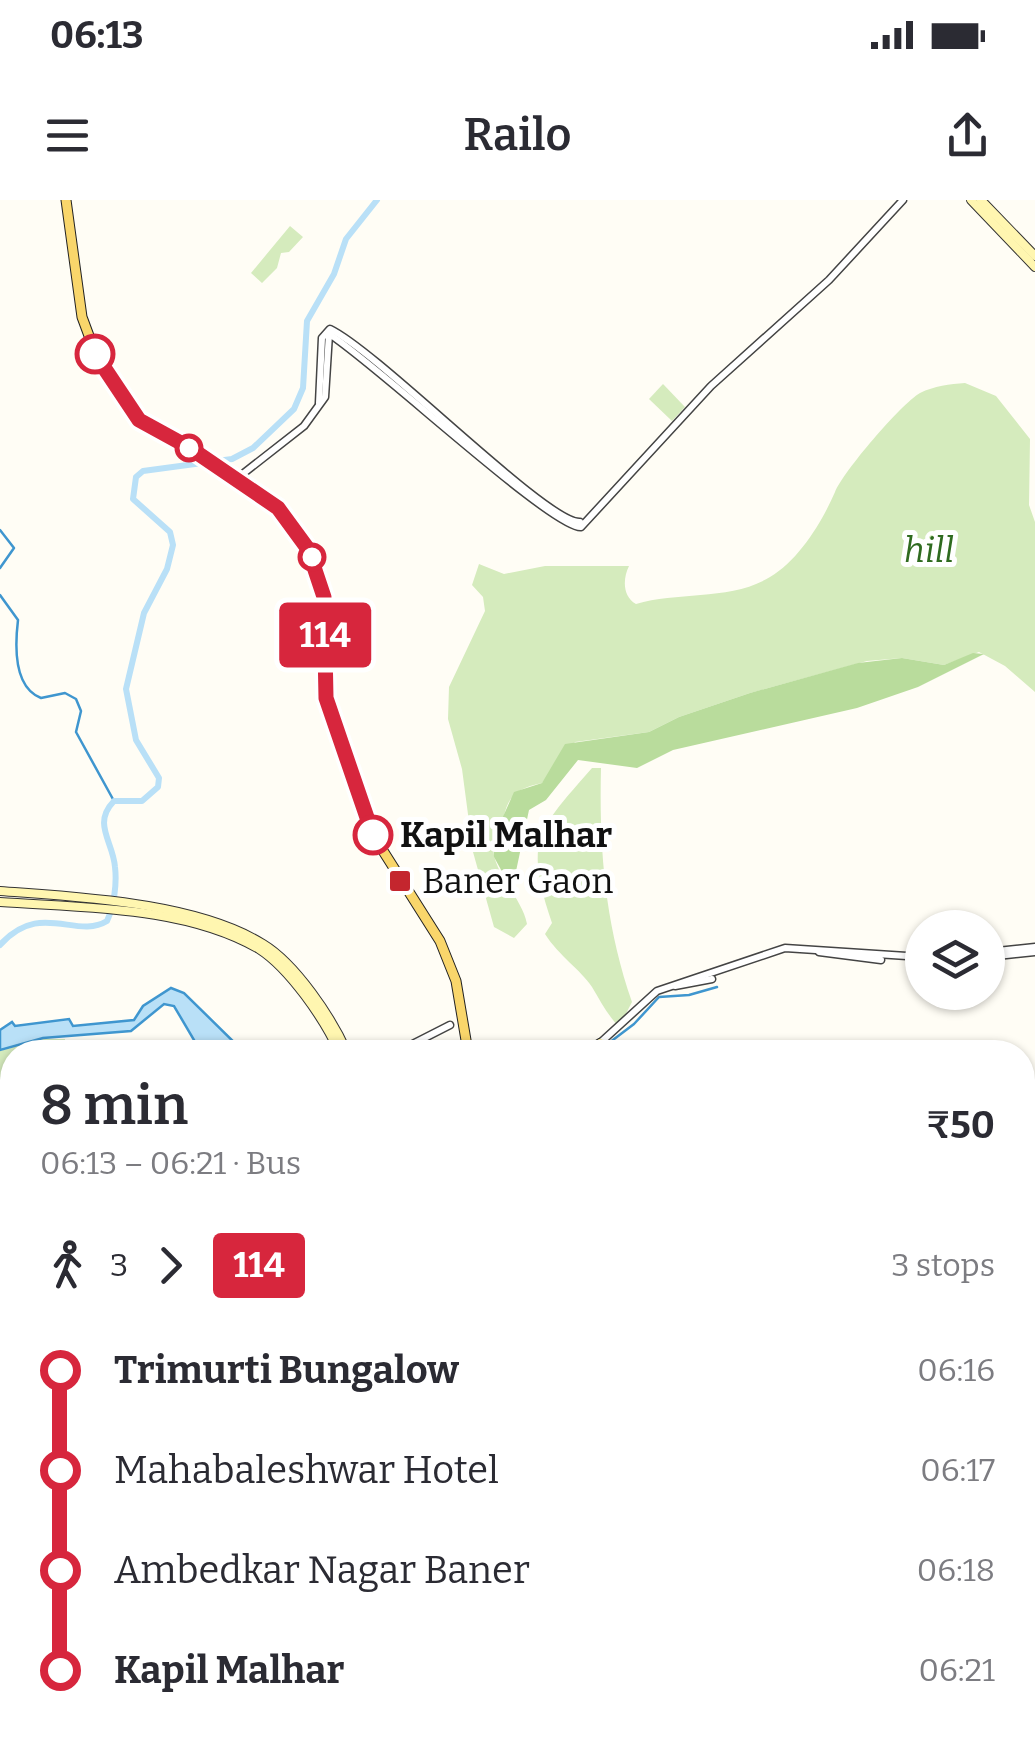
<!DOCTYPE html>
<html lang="en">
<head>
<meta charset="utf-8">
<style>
	:root { --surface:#fff; --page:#f2f2f3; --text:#2b2b33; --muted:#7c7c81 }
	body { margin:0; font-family:Bitter,serif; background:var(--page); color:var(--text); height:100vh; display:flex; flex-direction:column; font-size:38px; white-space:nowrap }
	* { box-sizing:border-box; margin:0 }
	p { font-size:32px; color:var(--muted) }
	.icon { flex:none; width:55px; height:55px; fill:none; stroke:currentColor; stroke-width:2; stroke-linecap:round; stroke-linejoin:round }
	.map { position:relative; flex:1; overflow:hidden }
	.sheet { position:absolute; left:0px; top:840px; width:1035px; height:700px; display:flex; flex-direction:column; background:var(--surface); border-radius:40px 40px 0 0; box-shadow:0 2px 8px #0004 }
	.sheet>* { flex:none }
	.badge { padding:0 20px; border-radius:8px; font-size:35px; line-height:65px }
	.tools { position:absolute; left:905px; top:710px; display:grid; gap:20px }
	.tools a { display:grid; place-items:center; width:100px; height:100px; border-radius:50%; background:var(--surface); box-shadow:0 2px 8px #0004; font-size:50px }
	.map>.badge { position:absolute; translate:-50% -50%; box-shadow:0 0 0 5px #fff }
	.legs { display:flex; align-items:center; gap:15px; height:110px; padding:0 40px; font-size:32px }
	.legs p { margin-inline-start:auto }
	.head { display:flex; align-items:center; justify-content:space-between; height:170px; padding:0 40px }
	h1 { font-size:55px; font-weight:600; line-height:75px }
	ul { padding:0 40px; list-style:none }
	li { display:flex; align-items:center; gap:35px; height:100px; font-size:38px }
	li i { display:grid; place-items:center; width:15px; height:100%; margin:0 12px; background:currentColor }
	li i::after { content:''; width:25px; height:25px; margin:-12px; border:8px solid; border-radius:50%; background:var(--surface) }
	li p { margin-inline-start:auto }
	li:first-child i { background:linear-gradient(#0000 50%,currentColor 0) }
	li:last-child i { background:linear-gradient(currentColor 50%,#0000 0) }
	.status { display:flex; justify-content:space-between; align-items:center; height:70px; padding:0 50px; background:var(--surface); direction:ltr }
	.status svg { height:28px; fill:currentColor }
	header { display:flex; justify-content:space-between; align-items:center; height:130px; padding:0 40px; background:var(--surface); font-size:45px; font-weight:600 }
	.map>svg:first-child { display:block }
	.green { fill:#d5ebbd }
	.forest { fill:#b9dc9c }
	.water { fill:#b9e0f7; stroke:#3f96cf; stroke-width:2.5 }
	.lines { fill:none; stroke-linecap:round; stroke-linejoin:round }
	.stream { stroke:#3f96cf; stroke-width:2.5 }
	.river { stroke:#b9e0f7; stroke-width:6 }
	.tertiary-casing { stroke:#444; stroke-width:9 }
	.secondary-casing { stroke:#333; stroke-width:10 }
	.primary-casing { stroke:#222; stroke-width:11 }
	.tertiary { stroke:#fff; stroke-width:6 }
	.secondary { stroke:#fff6b0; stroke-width:8 }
	.primary { stroke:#f9d66b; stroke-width:9 }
	.line-1-casing { stroke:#fff; stroke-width:22 }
	.line-1 { stroke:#d7263d; stroke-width:15 }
	.stop-1-dot { fill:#fff; stroke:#d7263d; stroke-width:5 }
	.poi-dot { fill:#c4262e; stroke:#fff; stroke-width:4 }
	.labels { text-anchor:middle; stroke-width:10; stroke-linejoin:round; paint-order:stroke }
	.park-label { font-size:35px; font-style:italic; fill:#2f6b1f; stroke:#fff }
	.stop-label { font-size:35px; font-weight:bold; fill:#111; stroke:#fff; text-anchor:start }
	.poi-label { font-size:35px; fill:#111; stroke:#fff; text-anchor:start }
</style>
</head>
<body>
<div class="status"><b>06:13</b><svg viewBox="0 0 49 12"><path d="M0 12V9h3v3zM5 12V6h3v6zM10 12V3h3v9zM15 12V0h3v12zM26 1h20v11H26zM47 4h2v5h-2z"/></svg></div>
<header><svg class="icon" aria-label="menu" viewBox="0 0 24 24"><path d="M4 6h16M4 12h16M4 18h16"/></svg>Railo<svg class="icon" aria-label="share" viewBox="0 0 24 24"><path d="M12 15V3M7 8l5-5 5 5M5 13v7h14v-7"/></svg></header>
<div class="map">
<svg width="1035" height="1540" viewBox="0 0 1035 1540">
	<rect width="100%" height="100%" fill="#fffdf5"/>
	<g class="green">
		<path d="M290,26L303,37L289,52L281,53L277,68L262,83L251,73Z"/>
		<path d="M965,183L996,196L1030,239L1029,305L1035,322V492L1005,466L979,452L944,465L902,458L867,461L750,493L679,517L649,532L575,542L542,583C520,588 509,593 504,616C502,627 494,635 493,645C492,673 522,697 527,724L514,738L494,727L473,652L462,569L448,519L449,487L485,411L483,397L472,385L479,364L504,374L545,366H629C623,378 622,396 636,404C678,391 731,401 770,377C799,360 822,322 835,292C844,271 900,205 920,193C934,186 950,184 965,183Z"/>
		<path d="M663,184L685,207L672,221L649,199Z"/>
		<path d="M592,568H601C599,650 605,724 632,802L619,827C607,814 601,802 592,787C581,770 559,756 545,734L552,723C524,640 537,631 592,568Z"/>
		<path d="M43,839H65V852H12V898L0,906V851Z"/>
	</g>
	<path class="forest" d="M973,453L984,454L918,487L857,508L673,550L637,568L578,560L546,600L529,610L512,690L494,657L493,639L514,592L542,583L565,544L649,532L679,517L750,493L858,463L902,458L944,465Z"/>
	<path class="water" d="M171,788L184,793L244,852H201L174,806L164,804L131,831L43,838L0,850V830L12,822L15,826L69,819L73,826L134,820L143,806Z"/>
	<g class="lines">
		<g class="stream">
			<path d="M0,330L14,348L0,368"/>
			<path d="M0,395L18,420C15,445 13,487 41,498L65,493L76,499L81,511L76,532L114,601"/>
			<path d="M597,852L634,824L659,797L689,795L717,787"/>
			<path d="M1022,1157L1035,1149"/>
		</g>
		<path class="river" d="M0,745C40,700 76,740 107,721C114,706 117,684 115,667C113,641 92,624 114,601H142L158,587L159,578L136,540L126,489L144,413L167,369L173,345L170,332L133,299L136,277L143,271L232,259L253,248L294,209L303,188L307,121L334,74L346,39L377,0"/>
		<g class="tertiary-casing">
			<g id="tertiary">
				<path d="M319,203L322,138L330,129C381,154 547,324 580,322"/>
				<path d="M235,280L304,226L325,197L329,134C372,160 554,330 581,327L711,186L829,80L903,0"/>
				<path d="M819,752L881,760"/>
				<path d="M988,752L1035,747"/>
				<path d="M988,757L1035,752"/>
				<path d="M675,786L712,779"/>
				<path d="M600,843L657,791L785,748L922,757"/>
				<path d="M397,852L450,825"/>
				<path d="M0,916L12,922"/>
				<path d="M0,954L12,937"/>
				<path d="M0,1080L12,1088"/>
				<path d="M0,1229L12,1238"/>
				<path d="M1022,1425L1035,1432"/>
				<path d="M762,1540L763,1528"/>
				<path d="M768,1540L769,1528"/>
			</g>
		</g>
		<g class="secondary-casing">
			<g id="secondary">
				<path d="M971,0L1035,67"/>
				<path d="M981,0L1035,56"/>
				<path d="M0,691C78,697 196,702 263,744C296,764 332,818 347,852"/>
				<path d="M0,702C83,708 185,706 259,749C289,768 325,820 339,852"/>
				<path d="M586,852L600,843L607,852"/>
				<path d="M1022,1074L1035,1080"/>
				<path d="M0,1262L12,1236"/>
				<path d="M0,1282L12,1238"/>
				<path d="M410,1540L418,1528"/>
			</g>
		</g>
		<g class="primary-casing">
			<g id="primary">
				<path d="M66,0L82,117L98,160L135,216L276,306L312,357L324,397L325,492L335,534L373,635L440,741L456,781L468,852"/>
				<path d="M983,1528L990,1540"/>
			</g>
		</g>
		<use href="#tertiary" class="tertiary"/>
		<use href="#secondary" class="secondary"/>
		<use href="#primary" class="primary"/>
	</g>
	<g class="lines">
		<g class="line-1-casing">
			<path id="line-1" d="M95,154L139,220L190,248L278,308L308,349L324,397L326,498L373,635"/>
		</g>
		<use href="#line-1" class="line-1"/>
	</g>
	<g class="stop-1-dot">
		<circle cx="95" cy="154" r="18"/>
		<circle cx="189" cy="248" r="12"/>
		<circle cx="312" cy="357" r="12"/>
		<circle cx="373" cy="635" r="18"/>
	</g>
	<rect class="poi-dot" x="388" y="669" width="24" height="24" rx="5"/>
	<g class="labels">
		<g class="park-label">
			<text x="929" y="362">hill</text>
		</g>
		<g class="stop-label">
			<text x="400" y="647">Kapil Malhar</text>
		</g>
		<g class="poi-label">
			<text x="422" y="693">Baner Gaon</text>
		</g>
	</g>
</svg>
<div class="tools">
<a><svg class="icon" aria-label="layers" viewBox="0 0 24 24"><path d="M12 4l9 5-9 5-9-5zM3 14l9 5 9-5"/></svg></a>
</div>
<b class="badge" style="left:325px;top:435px;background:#d7263d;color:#fff">114</b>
<section class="sheet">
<div class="head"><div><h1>8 min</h1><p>06:13 – 06:21 · Bus</p></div><b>₹50</b></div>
<div class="legs"><svg class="icon" aria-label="walk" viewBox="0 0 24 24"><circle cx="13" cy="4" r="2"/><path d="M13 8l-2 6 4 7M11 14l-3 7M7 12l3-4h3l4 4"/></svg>3<svg class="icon" aria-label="forward" viewBox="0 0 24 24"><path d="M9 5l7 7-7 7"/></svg><b class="badge" style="background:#d7263d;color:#fff">114</b><p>3 stops</p></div>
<ul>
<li><i style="color:#d7263d"></i><b>Trimurti Bungalow</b><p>06:16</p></li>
<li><i style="color:#d7263d"></i><span>Mahabaleshwar Hotel</span><p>06:17</p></li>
<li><i style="color:#d7263d"></i><span>Ambedkar Nagar Baner</span><p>06:18</p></li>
<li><i style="color:#d7263d"></i><b>Kapil Malhar</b><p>06:21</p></li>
</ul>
</section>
</div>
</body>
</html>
